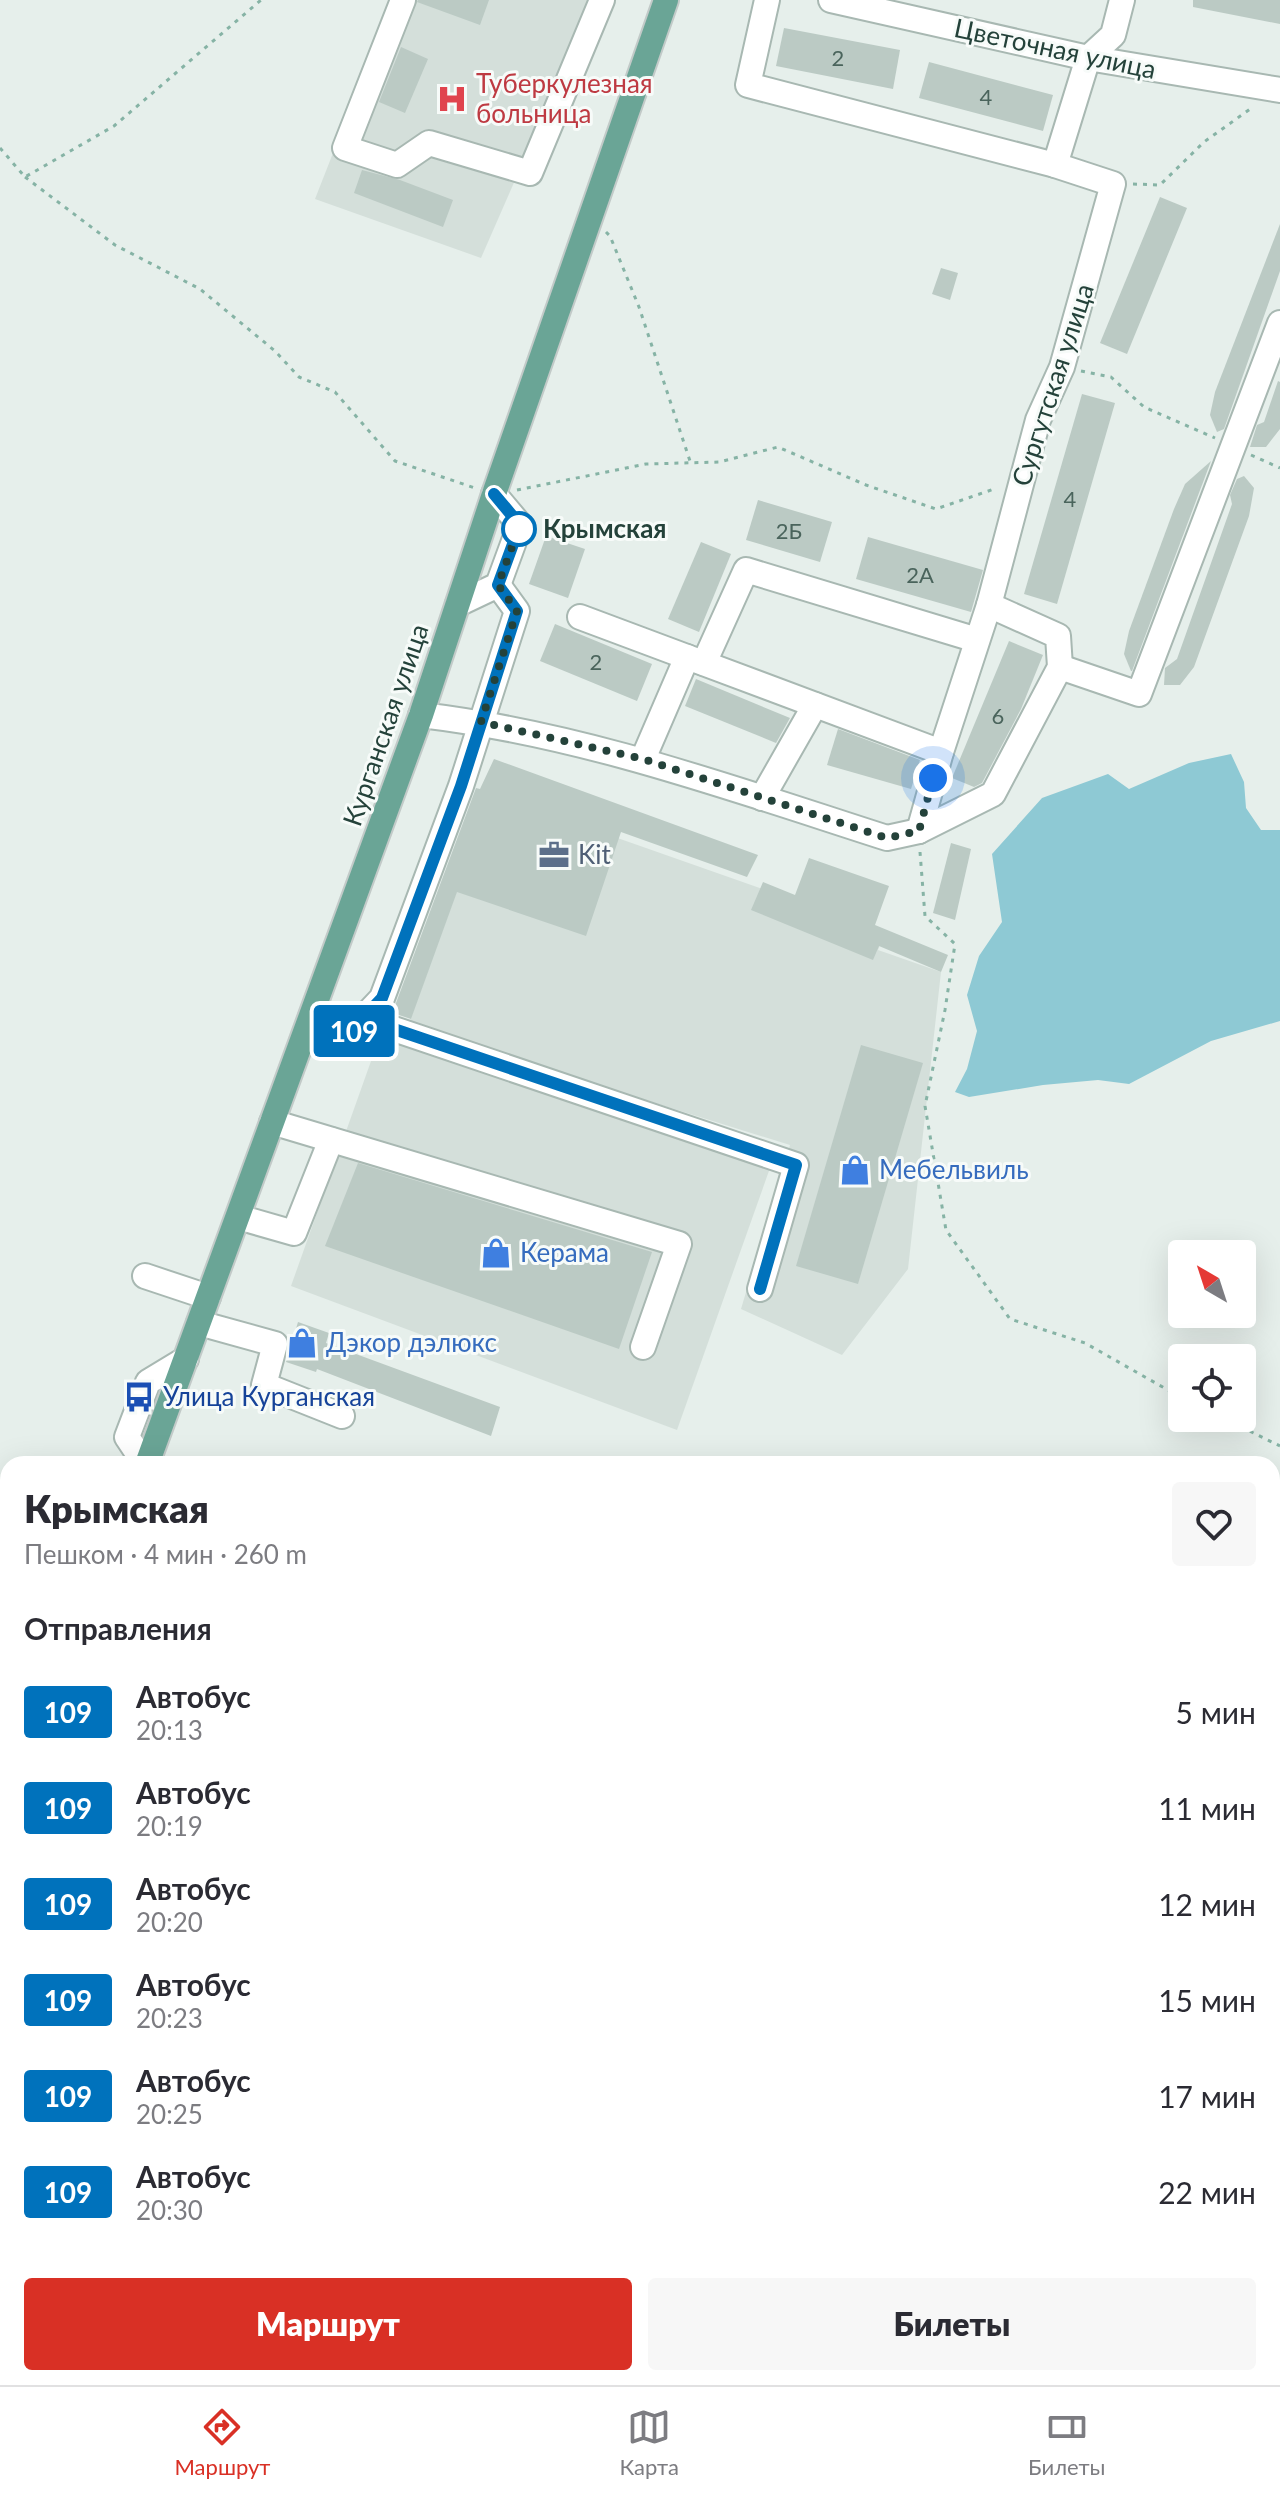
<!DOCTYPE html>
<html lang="ru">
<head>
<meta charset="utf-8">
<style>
	:root { --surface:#fff; --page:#f7f7f7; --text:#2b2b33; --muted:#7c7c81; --line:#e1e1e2; --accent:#d93025 }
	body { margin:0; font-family:Lato,sans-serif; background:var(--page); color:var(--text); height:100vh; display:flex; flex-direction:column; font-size:30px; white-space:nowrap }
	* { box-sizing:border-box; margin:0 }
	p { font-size:26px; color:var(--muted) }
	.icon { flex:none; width:44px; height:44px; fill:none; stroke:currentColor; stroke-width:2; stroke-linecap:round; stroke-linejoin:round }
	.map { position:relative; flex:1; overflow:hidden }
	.sheet { position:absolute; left:0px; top:1456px; width:1280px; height:930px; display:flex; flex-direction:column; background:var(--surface); border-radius:24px 24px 0 0; box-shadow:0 8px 32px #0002 }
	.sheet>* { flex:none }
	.badge { padding:0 16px; border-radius:6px; font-size:28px; line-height:52px }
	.needle { width:52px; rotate:321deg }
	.tools { position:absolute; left:1168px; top:1240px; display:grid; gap:16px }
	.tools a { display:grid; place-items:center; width:88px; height:88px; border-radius:8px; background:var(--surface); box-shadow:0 8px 32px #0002; font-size:40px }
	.you { position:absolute; width:40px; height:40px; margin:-20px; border:6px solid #fff; border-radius:50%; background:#1a73e8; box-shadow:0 0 0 12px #1a73e833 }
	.map>.badge { position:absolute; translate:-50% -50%; box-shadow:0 0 0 4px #fff }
	h2 { padding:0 24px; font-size:30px; line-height:72px }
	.round { display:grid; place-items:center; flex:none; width:84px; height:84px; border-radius:8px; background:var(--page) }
	.head { display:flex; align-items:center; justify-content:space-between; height:136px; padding:0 24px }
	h1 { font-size:38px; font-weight:800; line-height:60px }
	.cta { display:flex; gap:16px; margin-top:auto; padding:16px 24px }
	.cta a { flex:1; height:92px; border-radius:8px; background:var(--accent); color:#fff; font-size:32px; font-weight:800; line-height:92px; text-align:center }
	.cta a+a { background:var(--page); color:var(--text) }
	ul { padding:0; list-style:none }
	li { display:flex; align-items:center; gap:24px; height:96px; padding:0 24px }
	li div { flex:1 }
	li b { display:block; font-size:30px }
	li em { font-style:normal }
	li .badge { min-width:88px; font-weight:700; text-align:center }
	.tabs { display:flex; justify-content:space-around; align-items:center; height:112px; border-top:2px solid var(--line); background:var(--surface); font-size:22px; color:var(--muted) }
	.tabs a { display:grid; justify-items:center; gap:4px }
	.tabs .active { color:var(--accent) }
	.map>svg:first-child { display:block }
	.built { fill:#d4dfda }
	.green { fill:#bfe0c8 }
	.water { fill:#8ec9d4 }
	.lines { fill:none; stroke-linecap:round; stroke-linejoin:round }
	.river { stroke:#8ec9d4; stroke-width:34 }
	.building { fill:#bbcac4 }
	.minor-casing { stroke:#a8b8b2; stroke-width:28 }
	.major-casing { stroke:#c2cac8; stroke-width:28 }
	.path { stroke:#86b3a5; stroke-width:3; stroke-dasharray:4 6; stroke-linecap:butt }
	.minor { stroke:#fff; stroke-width:24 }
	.major { stroke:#6aa596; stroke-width:24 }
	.line-casing { stroke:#fff; stroke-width:18 }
	.line { stroke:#0072bc; stroke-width:12 }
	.walk { stroke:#24423a; stroke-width:8; stroke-dasharray:0 14.4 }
	.stop-dot { fill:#fff; stroke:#0072bc; stroke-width:4 }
	.labels { text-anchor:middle; stroke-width:6; stroke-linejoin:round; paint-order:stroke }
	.number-label { font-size:22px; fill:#4a645c }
	.street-label { font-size:26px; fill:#24423a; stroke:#f7fbf9 }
	.health-label { font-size:26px; fill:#be3a42; stroke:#f7fbf9; text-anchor:start }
	.stop-label { font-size:26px; font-weight:bold; fill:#24423a; stroke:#f7fbf9; text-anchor:start }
	.service-label { font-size:26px; fill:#4e5e75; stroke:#f7fbf9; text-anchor:start }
	.shop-label { font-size:26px; fill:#366cbe; stroke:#f7fbf9; text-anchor:start }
	.transit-label { font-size:26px; fill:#164399; stroke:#f7fbf9; text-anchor:start }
</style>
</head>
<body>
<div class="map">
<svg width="1280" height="2385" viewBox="0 0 1280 2385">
	<rect width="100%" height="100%" fill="#e6efeb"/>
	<g class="built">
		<path d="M393,0H594L481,258L315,199Z"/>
		<path d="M492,794L885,932L878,950L941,972L908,1269L842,1355L741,1309L790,1145L408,1026Z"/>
		<path d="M381,1033L770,1168L677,1430L291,1286Z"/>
	</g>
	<g class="green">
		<path d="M8,1929V2187L0,2178V2003Z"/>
		<path d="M248,2378H1193L1203,2385H246Z"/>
	</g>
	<path class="water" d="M1231,754L1244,782L1246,808L1261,830H1280V1021L1211,1041L1129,1084L1098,1080L1043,1085L969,1097L955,1092L967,1069L977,1031L967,995L979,956L1002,922L992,854L1042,798L1108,774L1129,789L1189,763Z"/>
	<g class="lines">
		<g class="river">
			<path d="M0,2279L8,2285"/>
			<path d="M170,2378L174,2385"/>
		</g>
	</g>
	<g class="building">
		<path d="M418,0H489L480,25L417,2Z"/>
		<path d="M1193,0H1280V24L1193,7Z"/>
		<path d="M784,28L900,50L893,89L776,66Z"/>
		<path d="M401,47L428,59L405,113L379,102Z"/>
		<path d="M929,62L1053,95L1043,131L919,98Z"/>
		<path d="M362,170L400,180L453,200L443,227L354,193Z"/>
		<path d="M1160,197L1187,208L1127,354L1100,343Z"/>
		<path d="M1280,224V271L1224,429L1217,432L1210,415L1215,392Z"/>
		<path d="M941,268L958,273L950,300L932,294Z"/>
		<path d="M1278,381L1280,382V429L1266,447H1250L1257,425L1264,422Z"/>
		<path d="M1082,394L1115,403L1057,604L1024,594Z"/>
		<path d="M1211,461L1132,671H1131L1124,654L1129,631L1174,509L1185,484Z"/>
		<path d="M1244,476L1254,488L1249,516L1194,667L1180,685H1164L1165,668L1177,659L1232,504L1230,495L1237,479Z"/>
		<path d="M758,500L832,522L820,562L746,540Z"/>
		<path d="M546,536L585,549L568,598L529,584Z"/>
		<path d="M868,537L983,570L971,612L856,579Z"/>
		<path d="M701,542L731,554L699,632L668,619Z"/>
		<path d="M555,624L652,664L637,701L540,661Z"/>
		<path d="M1009,641L1043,655L1021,709L982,783L974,787L952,778Z"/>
		<path d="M696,679L790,718L776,743L685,706Z"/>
		<path d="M838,729L920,760L911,789L827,765Z"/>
		<path d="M494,759L758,855L747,877L621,832L586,936L457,892L411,1019L390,1012L396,1003L476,788L480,789Z"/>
		<path d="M951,843L971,849L955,920L933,913Z"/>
		<path d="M809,858L889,886L875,925L948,955L941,972L879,946L873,960L751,910L763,882L795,895Z"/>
		<path d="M861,1045L923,1063L858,1284L796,1266Z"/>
		<path d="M358,1163L652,1252L619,1349L325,1246Z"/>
		<path d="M298,1322L329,1333L326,1343L500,1407L491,1436L317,1369L316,1372L286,1362Z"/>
	</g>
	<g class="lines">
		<g class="minor-casing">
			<g id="minor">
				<path d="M403,0L345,148L397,165L429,143L530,173L602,0"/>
				<path d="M767,0L748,85L1055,165"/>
				<path d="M831,0L1088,58L1280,90"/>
				<path d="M1088,58L1113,35L1122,0"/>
				<path d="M458,604L498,585L520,525L494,494"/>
				<path d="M580,617L687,657"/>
				<path d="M704,663L746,570L977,640"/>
				<path d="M1060,667L1139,694L1280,323"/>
				<path d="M421,715C582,734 734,789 887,838L919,831L993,794L1060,667L1058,636L989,605"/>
				<path d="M941,752L989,605L1038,420L1062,367L1113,184L1055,165L1088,58"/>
				<path d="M643,759L687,657L941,752L919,831"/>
				<path d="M762,798L815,705"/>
				<path d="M311,1017L350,1032L382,1025L796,1165L760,1289"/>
				<path d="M350,1032L382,998L461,786L517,611L498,585"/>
				<path d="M272,1122L679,1244L643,1347"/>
				<path d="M238,1217L294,1233L331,1140"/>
				<path d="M145,1276L208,1297"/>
				<path d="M199,1323L275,1344L264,1385L342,1416"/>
				<path d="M145,1464L127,1437L148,1382L186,1359"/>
				<path d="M0,1854L8,1839"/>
				<path d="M0,2231L8,2238"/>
				<path d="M772,2378L782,2385"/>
				<path d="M1011,2378L1023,2385"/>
				<path d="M451,2385L455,2378"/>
				<path d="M651,2385L656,2378"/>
			</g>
		</g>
		<g class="major-casing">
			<g id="major">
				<path d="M147,1464L421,715L494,494L666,0"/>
				<path d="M0,1811L8,1815"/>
				<path d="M1239,2378L1249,2385"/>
			</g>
		</g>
		<g class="path">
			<path d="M0,148L25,177L114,126L261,0"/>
			<path d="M25,177L115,245L200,289L275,351L299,377L335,392L395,461L475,488"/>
			<path d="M1133,184L1160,185L1204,142L1253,107"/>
			<path d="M606,232L610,236L639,307L690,461"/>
			<path d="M1081,371L1111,377L1144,407L1215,438"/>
			<path d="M1251,455L1280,468"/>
			<path d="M517,490L646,464L719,462L778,447L866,485L936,509L997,488"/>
			<path d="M920,852L925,916L955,944L945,1010L925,1106L946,1230L1010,1319L1085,1343L1182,1398"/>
			<path d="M1223,1418L1280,1446"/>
		</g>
		<use href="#minor" class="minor"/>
		<use href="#major" class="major"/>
	</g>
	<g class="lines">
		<g class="line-casing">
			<path id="line" d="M494,494L520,525L498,585L517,611L461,786L382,998L350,1032L382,1025L796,1165L760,1289"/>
		</g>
		<use href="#line" class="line"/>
		<path class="walk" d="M519,529L520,525L498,585L517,611L481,722L643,759L887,838L919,831L933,778"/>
	</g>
	<defs>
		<g id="hospital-bare" transform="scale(2.4)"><path d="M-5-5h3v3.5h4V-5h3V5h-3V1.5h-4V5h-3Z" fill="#e0444e" stroke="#f7fbf9" stroke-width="2.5" paint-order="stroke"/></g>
		<g id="office-bare" transform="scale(2.4)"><path d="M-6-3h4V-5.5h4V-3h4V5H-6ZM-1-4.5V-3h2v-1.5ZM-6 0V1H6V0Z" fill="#5c6f8a" stroke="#f7fbf9" stroke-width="2.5" paint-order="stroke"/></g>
		<g id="shop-bare" transform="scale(2.4)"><path d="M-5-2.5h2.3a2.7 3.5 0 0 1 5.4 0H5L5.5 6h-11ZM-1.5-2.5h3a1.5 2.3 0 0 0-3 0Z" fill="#3f7fe0" stroke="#f7fbf9" stroke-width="2.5" paint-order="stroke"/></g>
		<g id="bus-bare" transform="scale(2.4)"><path d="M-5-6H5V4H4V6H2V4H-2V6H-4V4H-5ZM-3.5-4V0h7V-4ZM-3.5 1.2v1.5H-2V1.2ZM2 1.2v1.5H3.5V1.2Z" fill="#1a4fb4" stroke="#f7fbf9" stroke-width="2.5" paint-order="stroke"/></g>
	</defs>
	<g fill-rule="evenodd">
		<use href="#hospital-bare" x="452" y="99"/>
		<use href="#office-bare" x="554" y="855"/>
		<use href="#shop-bare" x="855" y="1170"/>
		<use href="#shop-bare" x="496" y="1253"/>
		<use href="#shop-bare" x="302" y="1343"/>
		<use href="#bus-bare" x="139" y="1397"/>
	</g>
	<circle class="stop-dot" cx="519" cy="529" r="16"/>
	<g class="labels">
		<g class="number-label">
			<text x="838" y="66">2</text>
			<text x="986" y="105">4</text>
			<text x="1070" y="507">4</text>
			<text x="789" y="539">2Б</text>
			<text x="920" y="583">2А</text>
			<text x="596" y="670">2</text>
			<text x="998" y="724">6</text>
		</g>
		<g class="street-label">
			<text transform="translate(1055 49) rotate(12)" y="9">Цветочная улица</text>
			<text transform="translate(1053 385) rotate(-72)" y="9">Сургутская улица</text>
			<text transform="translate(386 725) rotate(-71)" y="9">Курганская улица</text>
		</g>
		<g class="health-label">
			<text x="476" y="93">Туберкулезная<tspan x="476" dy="30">больница</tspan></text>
		</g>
		<g class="stop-label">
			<text x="543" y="538">Крымская</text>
		</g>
		<g class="service-label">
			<text x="578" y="864">Kit</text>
		</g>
		<g class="shop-label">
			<text x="879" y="1179">Мебельвиль</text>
			<text x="520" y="1262">Керама</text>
			<text x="326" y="1352">Дэкор дэлюкс</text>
		</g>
		<g class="transit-label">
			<text x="163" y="1406">Улица Курганская</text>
		</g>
	</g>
</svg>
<div class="tools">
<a><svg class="needle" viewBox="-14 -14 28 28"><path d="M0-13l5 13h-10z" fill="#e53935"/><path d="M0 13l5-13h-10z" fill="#7c7c81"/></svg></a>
<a><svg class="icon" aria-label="locate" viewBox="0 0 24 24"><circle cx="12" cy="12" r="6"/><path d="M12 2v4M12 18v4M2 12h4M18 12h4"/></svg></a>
</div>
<div class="you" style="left:933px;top:778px"></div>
<b class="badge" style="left:354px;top:1031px;background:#0072bc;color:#fff">109</b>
<section class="sheet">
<div class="head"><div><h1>Крымская</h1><p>Пешком · 4 мин · 260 m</p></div><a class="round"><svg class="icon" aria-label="heart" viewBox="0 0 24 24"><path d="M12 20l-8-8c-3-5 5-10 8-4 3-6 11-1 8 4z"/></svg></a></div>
<h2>Отправления</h2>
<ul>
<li><span class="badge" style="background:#0072bc;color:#fff">109</span><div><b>Автобус</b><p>20:13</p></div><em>5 мин</em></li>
<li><span class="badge" style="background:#0072bc;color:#fff">109</span><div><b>Автобус</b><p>20:19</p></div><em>11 мин</em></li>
<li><span class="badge" style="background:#0072bc;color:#fff">109</span><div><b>Автобус</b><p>20:20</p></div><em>12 мин</em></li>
<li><span class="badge" style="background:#0072bc;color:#fff">109</span><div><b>Автобус</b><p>20:23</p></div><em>15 мин</em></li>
<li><span class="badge" style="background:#0072bc;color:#fff">109</span><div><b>Автобус</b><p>20:25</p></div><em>17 мин</em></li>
<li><span class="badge" style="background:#0072bc;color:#fff">109</span><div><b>Автобус</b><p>20:30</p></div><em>22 мин</em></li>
</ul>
<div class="cta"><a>Маршрут</a><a>Билеты</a></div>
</section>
</div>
<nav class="tabs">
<a class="active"><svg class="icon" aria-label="directions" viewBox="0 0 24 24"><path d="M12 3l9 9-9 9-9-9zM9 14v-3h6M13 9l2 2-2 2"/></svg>Маршрут</a>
<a><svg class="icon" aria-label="map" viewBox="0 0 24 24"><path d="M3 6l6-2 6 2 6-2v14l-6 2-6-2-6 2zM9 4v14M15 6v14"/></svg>Карта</a>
<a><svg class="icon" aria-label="tickets" viewBox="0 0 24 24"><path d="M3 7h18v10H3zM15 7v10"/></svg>Билеты</a>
</nav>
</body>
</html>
